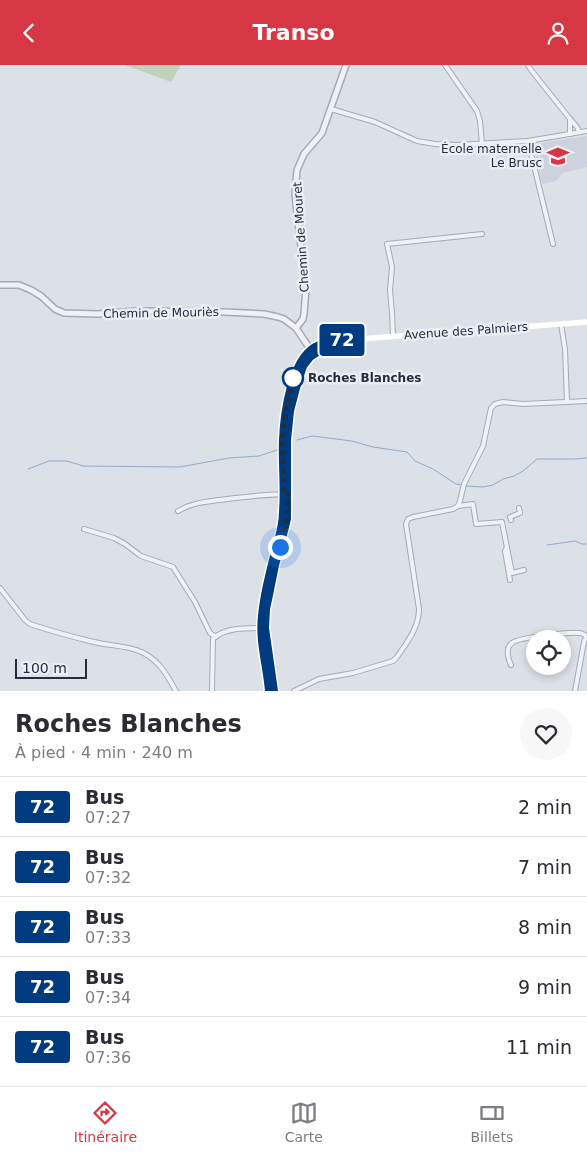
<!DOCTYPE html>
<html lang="fr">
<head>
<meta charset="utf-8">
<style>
	:root { --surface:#fff; --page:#f7f7f7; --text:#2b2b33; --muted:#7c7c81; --line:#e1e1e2; --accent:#d73644 }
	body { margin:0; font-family:"DejaVu Sans",sans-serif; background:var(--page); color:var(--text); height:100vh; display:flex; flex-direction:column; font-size:19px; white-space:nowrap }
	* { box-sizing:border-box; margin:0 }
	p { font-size:16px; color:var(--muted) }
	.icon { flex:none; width:28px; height:28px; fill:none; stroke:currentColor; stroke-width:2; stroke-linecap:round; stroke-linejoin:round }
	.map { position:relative; height:626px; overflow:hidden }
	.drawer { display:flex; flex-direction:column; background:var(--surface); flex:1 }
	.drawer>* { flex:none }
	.badge { padding:0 10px; border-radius:4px; font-size:18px; line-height:32px }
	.buttons { position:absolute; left:526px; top:565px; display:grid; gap:10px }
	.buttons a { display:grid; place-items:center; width:45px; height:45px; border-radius:50%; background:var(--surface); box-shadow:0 2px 8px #0003; font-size:25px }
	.scale { position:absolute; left:15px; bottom:12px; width:72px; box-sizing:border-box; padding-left:5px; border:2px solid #252c3e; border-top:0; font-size:14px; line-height:18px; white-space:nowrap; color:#252c3e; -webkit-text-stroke:4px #ebeff5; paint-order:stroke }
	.you { position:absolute; width:25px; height:25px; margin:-12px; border:4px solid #fff; border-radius:50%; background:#1a73e8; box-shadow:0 0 0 8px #1a73e833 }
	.map>.badge { position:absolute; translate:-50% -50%; box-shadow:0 0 0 2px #fff }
	.round { display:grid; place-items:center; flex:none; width:52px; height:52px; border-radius:26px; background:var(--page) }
	.overview { display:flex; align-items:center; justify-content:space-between; height:85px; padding:0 15px }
	h1 { font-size:24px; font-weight:700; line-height:38px }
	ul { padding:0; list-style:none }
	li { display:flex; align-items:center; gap:15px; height:60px; padding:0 15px; border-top:1px solid var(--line) }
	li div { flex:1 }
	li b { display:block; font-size:19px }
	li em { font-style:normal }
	li .badge { min-width:55px; font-weight:700; text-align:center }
	header { display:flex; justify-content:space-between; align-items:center; height:65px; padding:0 15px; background:var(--accent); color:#fff; font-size:22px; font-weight:700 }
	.dock { display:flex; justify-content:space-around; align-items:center; height:70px; border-top:1px solid var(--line); background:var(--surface); font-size:14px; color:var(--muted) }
	.dock a { display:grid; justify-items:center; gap:2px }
	.dock .active { color:var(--accent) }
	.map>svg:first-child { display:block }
	.built { fill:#ced2dc }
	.green { fill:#c0d2bc }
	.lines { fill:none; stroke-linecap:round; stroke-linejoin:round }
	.stream { stroke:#94abca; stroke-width:1 }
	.minor-casing { stroke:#a5aab4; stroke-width:6 }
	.tertiary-casing { stroke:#a5aab4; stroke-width:8 }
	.minor { stroke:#eff1f5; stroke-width:4 }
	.tertiary { stroke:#eff1f5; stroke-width:5 }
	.secondary { stroke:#fff; stroke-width:5.5 }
	.line-casing { stroke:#fff; stroke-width:11 }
	.line { stroke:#003b80; stroke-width:8 }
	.walk { stroke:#252c3e; stroke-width:5; stroke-dasharray:0 9 }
	.stop-dot { fill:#fff; stroke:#003b80; stroke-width:2.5 }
	.labels { text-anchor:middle; stroke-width:5; stroke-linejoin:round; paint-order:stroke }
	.poi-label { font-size:12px; fill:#252c3e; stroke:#ebeff5; text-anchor:end }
	.street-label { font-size:12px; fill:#252c3e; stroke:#ebeff5 }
	.stop-label { font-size:12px; font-weight:bold; fill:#252c3e; stroke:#ebeff5; text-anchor:start }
</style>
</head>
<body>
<header><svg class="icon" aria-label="back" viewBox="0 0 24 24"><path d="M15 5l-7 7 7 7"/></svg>Transo<svg class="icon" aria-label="person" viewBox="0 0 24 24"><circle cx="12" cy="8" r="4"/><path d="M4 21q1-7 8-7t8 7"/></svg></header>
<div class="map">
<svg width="587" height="626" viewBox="0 0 587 626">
	<rect width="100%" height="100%" fill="#dce0e7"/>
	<path class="built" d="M587,71V102L563,108L556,116L542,119L533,79Z"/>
	<path class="green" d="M125,0H181L171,17Z"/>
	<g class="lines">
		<g class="stream">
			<path d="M297,375L312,371L352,376L373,382L407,387L415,396L433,404L456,419L462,420"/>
			<path d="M28,404L49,396H67L83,401L180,402L229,393L259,391L280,384"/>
			<path d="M466,421L483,422L493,420L503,414L514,411L523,406L537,394H573L587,393"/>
			<path d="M547,480L575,476L582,479H587"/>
		</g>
		<g class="minor-casing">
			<g id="minor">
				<path d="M445,0L477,46L480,56L482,79"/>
				<path d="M528,0L531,5L570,54L577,62L579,67"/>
				<path d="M331,44L375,57L417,76L435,79L456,80L528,76L587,66"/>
				<path d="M570,54V69"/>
				<path d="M528,76L553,179"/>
				<path d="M561,259L565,284L567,337"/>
				<path d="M393,271L392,248L390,225L392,202L387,179L482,169"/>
				<path d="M458,441L473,439L476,459L502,457L512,508L524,505"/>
				<path d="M178,446C191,438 205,437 219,435C241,432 263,430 285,429"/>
				<path d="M511,455L510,452L520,448L519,443"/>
				<path d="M84,464L114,473L125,479L141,491L173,502L195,537L210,568L216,572"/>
				<path d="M507,482L505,486L510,515"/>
				<path d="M0,523L25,555L30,559C51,566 73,572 94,577C119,583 140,579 159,600C166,607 171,618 176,626"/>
				<path d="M511,600C508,593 505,583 512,578C519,572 569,567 579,568C583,568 583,569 586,571"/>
				<path d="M212,626L213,574C224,562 249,563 265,563"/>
				<path d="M294,626L319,614L353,608L393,596L397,592C407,577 419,563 419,544L406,459L408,454L413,452L453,444L458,441L460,436L464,419L483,381L491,343L495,339L503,337L523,339L587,336"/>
				<path d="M575,626L584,577L587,571"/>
			</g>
		</g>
		<g class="tertiary-casing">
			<g id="tertiary">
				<path d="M0,220H19L31,225L41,231L55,244L64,248L98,249L137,246L224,247L264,249L278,252L284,254L296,263L312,287"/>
				<path d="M296,263L303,254L304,249L306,223L297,148L295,129L297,105L304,89L322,68L346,0"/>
			</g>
		</g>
		<use href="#minor" class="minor"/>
		<use href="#tertiary" class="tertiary"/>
		<g class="secondary">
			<path d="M283,471L286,459L287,448C288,405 284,363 296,321C299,312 301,303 306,295C312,288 320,284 328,280"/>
			<path d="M266,570L274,626"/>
			<path d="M269,626L261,563L262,550L282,458L283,429L282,375L286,345L293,313L297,303L306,289L315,282L332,276L587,257"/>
		</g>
	</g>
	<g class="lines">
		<g class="line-casing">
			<path id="line" d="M269,626C267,601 259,576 262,551C264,527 271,503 277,480C280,469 283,459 283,447C285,423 282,399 283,375C284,349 291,296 315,282C324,277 335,276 345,275L327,281L310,292L303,301L296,323L290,346L287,375V454L275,500L269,530L266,544L265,563L274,626"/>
		</g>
		<use href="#line" class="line"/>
		<path class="walk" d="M280,482L287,454L288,429H284L282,375L286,346L293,313"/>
	</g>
	<defs>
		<g id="school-bare" transform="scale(1.725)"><path d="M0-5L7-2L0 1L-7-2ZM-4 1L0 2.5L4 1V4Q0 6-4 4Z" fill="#d73644" stroke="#ebeff5" stroke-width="2.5" paint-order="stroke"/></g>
	</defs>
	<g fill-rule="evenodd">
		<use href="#school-bare" x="558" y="91"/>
	</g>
	<circle class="stop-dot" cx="293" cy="313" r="10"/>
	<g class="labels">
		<g class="poi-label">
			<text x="542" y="88">École maternelle<tspan x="542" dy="14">Le Brusc</tspan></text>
		</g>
		<g class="street-label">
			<text transform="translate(301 172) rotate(-94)" y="4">Chemin de Mouret</text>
			<text transform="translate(161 248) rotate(-1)" y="4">Chemin de Mouriès</text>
			<text transform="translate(466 266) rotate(-4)" y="4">Avenue des Palmiers</text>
		</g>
		<g class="stop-label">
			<text x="308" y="317">Roches Blanches</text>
		</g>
	</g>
</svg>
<div class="buttons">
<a><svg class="icon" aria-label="locate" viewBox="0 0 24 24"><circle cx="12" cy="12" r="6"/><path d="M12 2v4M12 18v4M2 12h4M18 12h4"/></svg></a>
</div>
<div class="scale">100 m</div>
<div class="you" style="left:280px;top:482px"></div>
<b class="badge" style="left:342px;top:275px;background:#003b80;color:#fff">72</b>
</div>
<section class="drawer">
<div class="overview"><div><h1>Roches Blanches</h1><p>À pied · 4 min · 240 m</p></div><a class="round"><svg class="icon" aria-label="heart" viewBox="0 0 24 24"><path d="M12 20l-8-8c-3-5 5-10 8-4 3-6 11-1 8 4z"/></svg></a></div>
<ul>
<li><span class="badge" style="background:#003b80;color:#fff">72</span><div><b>Bus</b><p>07:27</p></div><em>2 min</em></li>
<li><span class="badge" style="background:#003b80;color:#fff">72</span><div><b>Bus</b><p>07:32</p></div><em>7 min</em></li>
<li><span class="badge" style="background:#003b80;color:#fff">72</span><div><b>Bus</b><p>07:33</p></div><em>8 min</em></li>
<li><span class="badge" style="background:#003b80;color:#fff">72</span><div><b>Bus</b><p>07:34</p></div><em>9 min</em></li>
<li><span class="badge" style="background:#003b80;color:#fff">72</span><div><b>Bus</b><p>07:36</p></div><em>11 min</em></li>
</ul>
</section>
<nav class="dock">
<a class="active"><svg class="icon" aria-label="directions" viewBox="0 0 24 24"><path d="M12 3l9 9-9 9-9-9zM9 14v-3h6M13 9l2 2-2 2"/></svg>Itinéraire</a>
<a><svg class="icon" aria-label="map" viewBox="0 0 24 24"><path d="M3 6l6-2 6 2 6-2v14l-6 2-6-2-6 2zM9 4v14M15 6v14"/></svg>Carte</a>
<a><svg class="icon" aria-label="tickets" viewBox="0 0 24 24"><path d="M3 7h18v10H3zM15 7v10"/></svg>Billets</a>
</nav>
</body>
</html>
